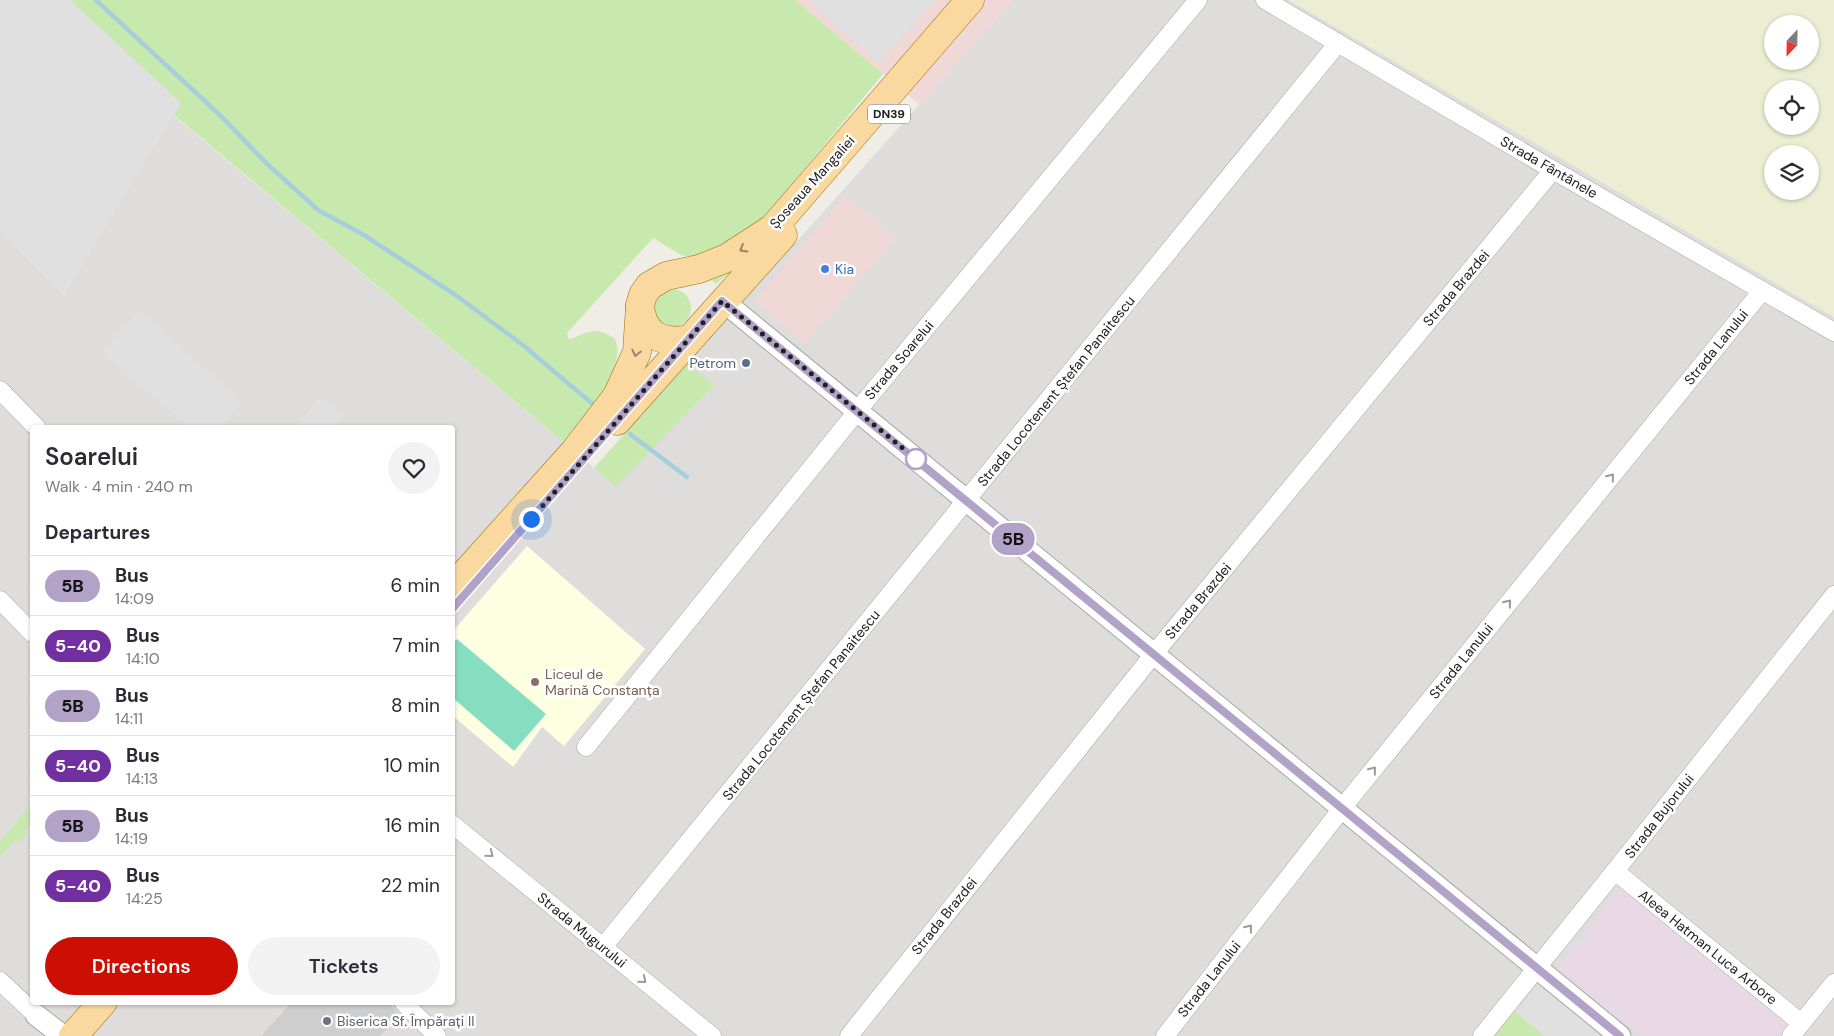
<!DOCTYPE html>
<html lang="en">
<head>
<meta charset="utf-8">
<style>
	:root { --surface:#fff; --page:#f2f2f3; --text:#2b2b33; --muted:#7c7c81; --line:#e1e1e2; --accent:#cc0e03 }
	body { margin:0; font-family:"DM Sans",sans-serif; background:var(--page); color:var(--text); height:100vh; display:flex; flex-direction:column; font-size:19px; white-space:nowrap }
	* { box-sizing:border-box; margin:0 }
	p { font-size:16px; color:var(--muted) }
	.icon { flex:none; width:28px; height:28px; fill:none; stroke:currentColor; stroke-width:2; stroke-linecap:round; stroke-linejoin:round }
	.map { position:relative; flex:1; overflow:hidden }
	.details { position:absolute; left:30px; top:425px; width:425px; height:580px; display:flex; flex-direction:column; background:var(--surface); border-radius:5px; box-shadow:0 1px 4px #0004 }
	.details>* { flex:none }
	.badge { padding:0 10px; border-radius:16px; font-size:18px; line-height:32px }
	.needle { width:32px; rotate:202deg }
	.buttons { position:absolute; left:1764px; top:15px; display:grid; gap:10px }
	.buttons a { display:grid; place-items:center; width:55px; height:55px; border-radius:50%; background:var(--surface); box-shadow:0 1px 4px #0004; font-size:25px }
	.you { position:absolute; width:25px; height:25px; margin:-12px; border:4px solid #fff; border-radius:50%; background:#1a73e8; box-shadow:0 0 0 8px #1a73e833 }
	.map>.badge { position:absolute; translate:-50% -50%; box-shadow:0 0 0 2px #fff }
	h2 { padding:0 15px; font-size:19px; line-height:45px }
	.round { display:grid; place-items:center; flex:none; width:52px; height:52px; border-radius:26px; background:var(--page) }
	.head { display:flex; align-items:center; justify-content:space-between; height:85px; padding:0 15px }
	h1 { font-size:24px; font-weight:600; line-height:38px }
	.primary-button { display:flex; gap:10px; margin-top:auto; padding:10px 15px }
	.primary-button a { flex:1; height:58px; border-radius:30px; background:var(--accent); color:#fff; font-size:20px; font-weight:600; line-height:58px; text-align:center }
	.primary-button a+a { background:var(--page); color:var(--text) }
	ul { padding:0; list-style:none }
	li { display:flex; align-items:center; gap:15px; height:60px; padding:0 15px; border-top:1px solid var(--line) }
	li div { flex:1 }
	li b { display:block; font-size:19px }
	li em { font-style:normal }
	li .badge { min-width:55px; font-weight:700; text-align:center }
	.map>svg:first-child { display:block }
	.residential { fill:#dedddc; fill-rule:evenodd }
	.commercial { fill:#f0d8d6 }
	.industrial { fill:#e9d8e5 }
	.education { fill:#fdffe1 }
	.religious { fill:#cecece }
	.farmland { fill:#ebeed2; fill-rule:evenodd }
	.grass { fill:#c7e9ad }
	.pitch { fill:#86dec0 }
	.parking { fill:#e0e0e0 }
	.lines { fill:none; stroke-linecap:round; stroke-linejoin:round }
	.stream { stroke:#a7cedd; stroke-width:4.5 }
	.minor-casing { stroke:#a7a7a7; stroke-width:19 }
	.tertiary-casing { stroke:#a7a7a7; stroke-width:23 }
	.primary-casing { stroke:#996f02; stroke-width:29 }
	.minor { stroke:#fff; stroke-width:18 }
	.tertiary { stroke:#fff; stroke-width:21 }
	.primary { stroke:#fad9a1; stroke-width:28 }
	.oneway { stroke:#988667 }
	.oneway2 { stroke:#9b9b9b }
	.line-casing { stroke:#fff; stroke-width:11 }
	.line { stroke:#b2a2c7; stroke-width:8 }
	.walk { stroke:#202020; stroke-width:5; stroke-dasharray:0 9 }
	.shop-dot { fill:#3f7fe0; stroke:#fff; stroke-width:2 }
	.service-dot { fill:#5c6f8a; stroke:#fff; stroke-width:2 }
	.stop-dot { fill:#fff; stroke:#b2a2c7; stroke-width:2.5 }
	.education-dot { fill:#8d6e63; stroke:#fff; stroke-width:2 }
	.worship-dot { fill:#6b7280; stroke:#fff; stroke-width:2 }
	.labels { text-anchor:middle; stroke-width:5; stroke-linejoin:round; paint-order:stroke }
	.shield { fill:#fff; stroke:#636363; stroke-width:1 }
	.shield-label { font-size:12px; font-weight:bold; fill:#202020 }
	.street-label { font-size:14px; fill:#202020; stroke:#fff }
	.shop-label { font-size:14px; fill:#366cbe; stroke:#fff; text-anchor:start }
	.service-label { font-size:14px; fill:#4e5e75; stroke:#fff; text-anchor:end }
	.education-label { font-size:14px; fill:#785e54; stroke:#fff; text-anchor:start }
	.worship-label { font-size:14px; fill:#5b616d; stroke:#fff; text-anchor:start }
</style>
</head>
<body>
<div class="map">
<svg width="1834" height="1036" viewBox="0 0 1834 1036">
	<rect width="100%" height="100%" fill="#f0ede6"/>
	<path class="residential" d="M0,0H70L174,116L594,468L1013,0H1289L1834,317V1036H0ZM32,428H452V1002H32Z"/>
	<g class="commercial">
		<path d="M795,0H1013L920,105Z"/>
		<path d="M846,195L895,238L805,343L755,301Z"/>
	</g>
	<path class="industrial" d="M1627,889L1792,1025L1783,1036H1641L1557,967L1619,891Z"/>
	<path class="education" d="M527,546L645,649L564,746L542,727L513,767L453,716V631Z"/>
	<path class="religious" d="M291,1003H388L400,1015L380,1036H264L262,1035Z"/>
	<path class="farmland" d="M1289,0H1834V317ZM1772,24H1810V61H1772ZM1772,89H1810V126H1772ZM1772,154H1810V191H1772Z"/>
	<g class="grass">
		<path d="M70,0H795L883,74L756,227L700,258L681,255L653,238L567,333L569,340C588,332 595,326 614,338C631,363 581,425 567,445L174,115Z"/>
		<path d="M737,266L716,284L708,278Z"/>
		<circle cx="672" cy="308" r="19"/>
		<path d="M688,364L714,385L616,486L594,468Z"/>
		<path d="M32,804V822L24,831L26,834L19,842L16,840L0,857V841Z"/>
		<path d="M1514,1011L1545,1036H1493Z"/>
	</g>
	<path class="pitch" d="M457,639L546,714L514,751L453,698V643Z"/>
	<g class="parking">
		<path d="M0,0H70L181,103L64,296L0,233Z"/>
		<path d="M808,0H935L879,63Z"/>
		<path d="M139,310L242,402L220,427H188L102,352Z"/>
		<path d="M321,397L343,417L334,427H294Z"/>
		<path d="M1538,986L1600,1036H1545L1516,1013Z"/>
	</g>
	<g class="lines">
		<g class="stream">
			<path d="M96,0L222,117L264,161L318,210L364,235L457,296L524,346L595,406"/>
			<path d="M630,434L687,477"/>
		</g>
		<g class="minor-casing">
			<g id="minor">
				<path d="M1265,0L1553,170L1834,332"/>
				<path d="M0,390L37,428"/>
				<path d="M0,600L32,633"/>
				<path d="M586,747L867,399L1198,0"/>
				<path d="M452,824L712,1036"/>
				<path d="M1615,871L1801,1023"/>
				<path d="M603,947L1338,43"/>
				<path d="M0,981L36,1015"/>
				<path d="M403,1002L437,1036"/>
				<path d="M849,1036L1153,655L1553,170"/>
				<path d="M1165,1036L1351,797L1762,291"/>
				<path d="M1482,1036L1615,871L1834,595"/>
				<path d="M1791,1036L1834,983"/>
			</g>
		</g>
		<g class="tertiary-casing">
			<g id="tertiary">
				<path d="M723,301L1620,1036"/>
				<path d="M36,1015L63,1036"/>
			</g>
		</g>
		<g class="primary-casing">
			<g id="primary">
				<path d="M640,306C643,336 662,344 690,339"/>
				<path d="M617,421L783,235"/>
				<path d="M452,588L574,452L617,396L637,352L640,305L643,295L649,286L666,276L699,269L727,258L773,228L970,0"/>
				<path d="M73,1036L103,1002"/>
			</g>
		</g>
		<use href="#minor" class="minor"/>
		<use href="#tertiary" class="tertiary"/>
		<use href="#primary" class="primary"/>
	</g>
	<defs><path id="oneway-chevron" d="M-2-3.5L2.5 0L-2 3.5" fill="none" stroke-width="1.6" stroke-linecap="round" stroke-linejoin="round" transform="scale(1.25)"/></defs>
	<g class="oneway">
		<use href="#oneway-chevron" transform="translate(743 249) rotate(149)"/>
		<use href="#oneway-chevron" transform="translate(636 353) rotate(103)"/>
	</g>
	<g class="oneway2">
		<use href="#oneway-chevron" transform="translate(1611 477) rotate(-51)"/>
		<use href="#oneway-chevron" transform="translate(1508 603) rotate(-51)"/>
		<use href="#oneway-chevron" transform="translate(1373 770) rotate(-51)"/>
		<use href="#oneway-chevron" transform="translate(490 854) rotate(39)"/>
		<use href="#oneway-chevron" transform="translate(1249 928) rotate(-52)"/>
		<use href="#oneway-chevron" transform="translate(643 980) rotate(39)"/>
	</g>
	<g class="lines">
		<g class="line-casing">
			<path id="line" d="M452,609L722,301L1620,1036"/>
		</g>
		<use href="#line" class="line"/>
		<path class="walk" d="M531,519L722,301L916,459"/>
	</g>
	<circle class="shop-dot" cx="825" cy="269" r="5"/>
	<circle class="service-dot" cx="746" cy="363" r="5"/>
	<circle class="stop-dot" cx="916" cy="459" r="10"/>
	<circle class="education-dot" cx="535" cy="682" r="5"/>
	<circle class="worship-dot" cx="327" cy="1021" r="5"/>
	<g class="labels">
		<rect class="shield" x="868" y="104.5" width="42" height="19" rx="4"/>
		<g class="shield-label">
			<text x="889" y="118">DN39</text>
		</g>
		<g class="street-label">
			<text transform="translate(1549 167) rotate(30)" y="5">Strada Fântânele</text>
			<text transform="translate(812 182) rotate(-48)" y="5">Șoseaua Mangaliei</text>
			<text transform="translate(1456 288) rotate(-50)" y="5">Strada Brazdei</text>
			<text transform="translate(1716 347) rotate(-51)" y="5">Strada Lanului</text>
			<text transform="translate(899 360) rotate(-50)" y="5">Strada Soarelui</text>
			<text transform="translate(1056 391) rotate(-51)" y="5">Strada Locotenent Ștefan Panaitescu</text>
			<text transform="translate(1198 601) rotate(-50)" y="5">Strada Brazdei</text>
			<text transform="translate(1461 661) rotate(-51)" y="5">Strada Lanului</text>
			<text transform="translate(801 705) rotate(-51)" y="5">Strada Locotenent Ștefan Panaitescu</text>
			<text transform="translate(1659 816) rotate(-52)" y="5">Strada Bujorului</text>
			<text transform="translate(944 916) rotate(-51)" y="5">Strada Brazdei</text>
			<text transform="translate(582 930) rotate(39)" y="5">Strada Mugurului</text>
			<text transform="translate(1708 947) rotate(39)" y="5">Aleea Hatman Luca Arbore</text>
			<text transform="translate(1209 979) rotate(-52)" y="5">Strada Lanului</text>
		</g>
		<g class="shop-label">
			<text x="835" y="274">Kia</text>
		</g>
		<g class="service-label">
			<text x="736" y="368">Petrom</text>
		</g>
		<g class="education-label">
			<text x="545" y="679">Liceul de<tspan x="545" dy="16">Marină Constanța</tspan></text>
		</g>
		<g class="worship-label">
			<text x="337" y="1026">Biserica Sf. Împărați II</text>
		</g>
	</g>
</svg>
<div class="buttons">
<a><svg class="needle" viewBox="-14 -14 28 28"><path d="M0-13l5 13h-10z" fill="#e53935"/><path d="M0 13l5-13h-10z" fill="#7c7c81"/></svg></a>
<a><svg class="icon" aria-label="locate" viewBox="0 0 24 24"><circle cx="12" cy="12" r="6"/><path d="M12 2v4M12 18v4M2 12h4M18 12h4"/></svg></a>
<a><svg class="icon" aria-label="layers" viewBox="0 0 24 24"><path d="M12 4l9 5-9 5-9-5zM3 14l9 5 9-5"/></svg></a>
</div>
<div class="you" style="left:531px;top:519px"></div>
<b class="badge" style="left:1013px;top:539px;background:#b2a2c7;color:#111">5B</b>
<section class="details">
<div class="head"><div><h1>Soarelui</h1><p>Walk · 4 min · 240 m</p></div><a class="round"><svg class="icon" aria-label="heart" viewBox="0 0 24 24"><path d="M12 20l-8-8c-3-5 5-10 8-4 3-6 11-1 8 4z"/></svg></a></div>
<h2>Departures</h2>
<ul>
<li><span class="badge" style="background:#b2a2c7;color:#111">5B</span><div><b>Bus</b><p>14:09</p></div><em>6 min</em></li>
<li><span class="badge" style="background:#7030a0;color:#fff">5-40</span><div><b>Bus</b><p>14:10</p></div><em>7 min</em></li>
<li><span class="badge" style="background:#b2a2c7;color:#111">5B</span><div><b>Bus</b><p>14:11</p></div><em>8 min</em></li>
<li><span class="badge" style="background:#7030a0;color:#fff">5-40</span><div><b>Bus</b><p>14:13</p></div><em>10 min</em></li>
<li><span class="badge" style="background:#b2a2c7;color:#111">5B</span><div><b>Bus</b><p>14:19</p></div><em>16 min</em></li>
<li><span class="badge" style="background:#7030a0;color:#fff">5-40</span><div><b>Bus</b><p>14:25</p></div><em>22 min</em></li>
</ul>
<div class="primary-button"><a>Directions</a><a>Tickets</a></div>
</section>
</div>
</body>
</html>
